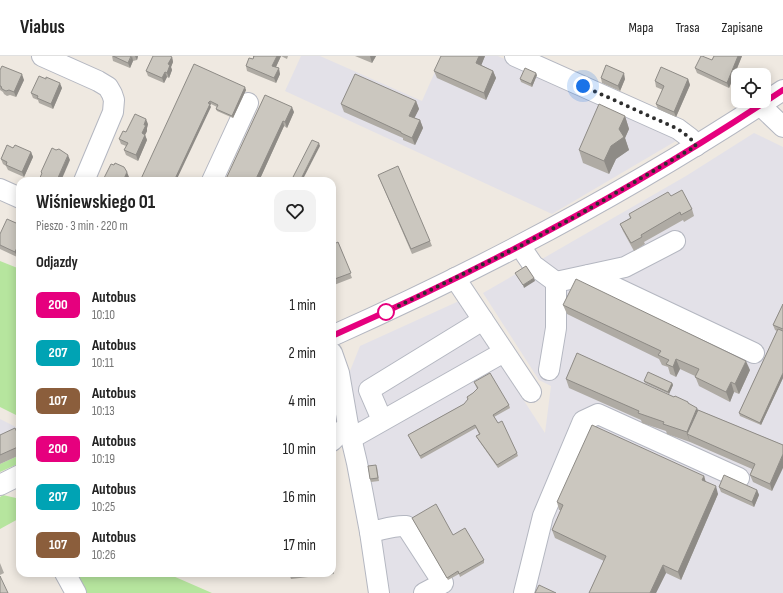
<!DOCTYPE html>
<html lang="pl">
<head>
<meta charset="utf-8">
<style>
	:root { --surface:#fff; --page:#f2f2f2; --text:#222; --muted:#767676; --line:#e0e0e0 }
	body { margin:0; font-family:"Sofia Sans Condensed",sans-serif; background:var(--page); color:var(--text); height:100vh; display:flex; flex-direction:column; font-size:15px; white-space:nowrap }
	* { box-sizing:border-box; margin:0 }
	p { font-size:13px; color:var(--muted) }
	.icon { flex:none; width:22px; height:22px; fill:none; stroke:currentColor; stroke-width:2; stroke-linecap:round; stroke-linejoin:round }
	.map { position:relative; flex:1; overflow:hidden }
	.drawer { position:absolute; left:16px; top:121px; width:320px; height:400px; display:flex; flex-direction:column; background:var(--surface); border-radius:12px; box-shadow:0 2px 10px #0003 }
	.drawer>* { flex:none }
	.badge { padding:0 8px; border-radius:6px; font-size:14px; line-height:26px }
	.buttons { position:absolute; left:731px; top:12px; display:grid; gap:8px }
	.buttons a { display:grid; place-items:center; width:40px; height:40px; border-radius:8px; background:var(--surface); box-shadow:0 2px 10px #0003; font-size:20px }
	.you { position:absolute; width:20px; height:20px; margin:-10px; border:3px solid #fff; border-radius:50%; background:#1a73e8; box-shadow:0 0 0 6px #1a73e833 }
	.map>.badge { position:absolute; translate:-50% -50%; box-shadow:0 0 0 2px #fff }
	h2 { padding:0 20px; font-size:15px; line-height:36px }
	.round { display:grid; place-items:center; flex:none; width:42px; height:42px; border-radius:12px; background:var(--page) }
	.overview { display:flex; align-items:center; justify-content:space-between; height:68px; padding:0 20px }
	h1 { font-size:19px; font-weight:700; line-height:30px }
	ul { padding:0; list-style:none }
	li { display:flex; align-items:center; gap:12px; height:48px; padding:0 20px }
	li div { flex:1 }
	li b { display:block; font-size:15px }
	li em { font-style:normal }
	li .badge { min-width:44px; font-weight:700; text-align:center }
	header { display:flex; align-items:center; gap:24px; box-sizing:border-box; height:56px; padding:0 20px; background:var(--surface); border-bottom:1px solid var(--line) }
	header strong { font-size:19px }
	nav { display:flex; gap:22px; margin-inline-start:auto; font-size:14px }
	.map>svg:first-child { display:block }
	.industrial { fill:#e3e1e8 }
	.green { fill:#b6e59e }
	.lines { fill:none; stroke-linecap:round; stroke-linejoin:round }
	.minor-casing { stroke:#b4b7c1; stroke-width:22 }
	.minor { stroke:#fff; stroke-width:20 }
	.wall { fill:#afaba4 }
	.shaded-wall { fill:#8e8b86 }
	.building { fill:#cbc7bf; stroke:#8e8b86 }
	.line-casing { stroke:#fff; stroke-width:9 }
	.line { stroke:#e6007e; stroke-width:6 }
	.walk { stroke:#2e2e2e; stroke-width:4; stroke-dasharray:0 7.2 }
	.stop-dot { fill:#fff; stroke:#e6007e; stroke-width:2 }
</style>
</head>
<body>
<header>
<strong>Viabus</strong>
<nav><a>Mapa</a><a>Trasa</a><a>Zapisane</a></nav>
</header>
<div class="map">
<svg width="783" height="537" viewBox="0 0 783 537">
	<rect width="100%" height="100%" fill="#efe9e1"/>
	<g class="industrial">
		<path d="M301,0H320L422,45L442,0H498L681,82L552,158L285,35Z"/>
		<path d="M754,77L783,91V537H390L348,320L360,290L459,245L545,377L551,330L539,324L483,237L686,120Z"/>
		<path d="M0,363L20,373V399L0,408Z"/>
	</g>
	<g class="green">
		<path d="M0,205L20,213V361L0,351Z"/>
		<path d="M20,399V407L0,416V408Z"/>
		<path d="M3,439L16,442L20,451L19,449L16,451L20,459V462L0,473V441Z"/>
		<path d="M73,517H176L173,520L212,537H84Z"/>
	</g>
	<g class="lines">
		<g class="minor-casing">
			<g id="minor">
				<path d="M42,0L98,25L108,31L112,38L114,44L113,56L84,125"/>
				<path d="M515,0L678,73L690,82L696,90"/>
				<path d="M760,49L783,71"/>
				<path d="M212,125L248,47"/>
				<path d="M0,133L20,142"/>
				<path d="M520,190L533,209L556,226V272L549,314"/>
				<path d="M589,219L754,297"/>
				<path d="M455,222L531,336"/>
				<path d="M556,226L625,211L675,185"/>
				<path d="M332,280C489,210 640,129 783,34"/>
				<path d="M332,297L339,317L348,369L357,407L370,476L379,537"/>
				<path d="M382,364L369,334L483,264"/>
				<path d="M352,382L504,296"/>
				<path d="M332,385L348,369"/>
				<path d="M0,429L20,419"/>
				<path d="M370,476C382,474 394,469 406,470L443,527L424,537"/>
				<path d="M65,517L76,537"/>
				<path d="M524,537L543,460L583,365L598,358L739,422"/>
			</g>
		</g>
		<use href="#minor" class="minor"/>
	</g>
	<g class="wall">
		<path d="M112,0H138L137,4L133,5L130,12L113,5Z"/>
		<path d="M253,0H281L276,11L280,18L276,27L247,15L246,10L253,3Z"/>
		<path d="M281,0H288L287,3Z"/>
		<path d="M355,0H376L372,7Z"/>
		<path d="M485,0L481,9L493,15L496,22L486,44L437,22L434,15Z"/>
		<path d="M714,0H742L729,32L697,17L695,12L712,4Z"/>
		<path d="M172,1L173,6L171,11L172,14L169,22L167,21L164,27L148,20L146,15Z"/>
		<path d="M194,8L246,34L233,62L217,55L216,53L217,51L211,48L210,49L211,51Z"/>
		<path d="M0,14L24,24L16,41L10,39L7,40L4,38L3,36L0,34Z"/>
		<path d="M537,19L532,31L521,26L520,23Z"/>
		<path d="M601,22L625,23L620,35L602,27Z"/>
		<path d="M46,23L62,32L53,53L39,47L38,44L33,42L31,37Z"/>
		<path d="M688,23L690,29L676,61L658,53L656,48L663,34L656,31L655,25Z"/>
		<path d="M265,39L294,56L287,72L284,70L259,125H225Z"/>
		<path d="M416,45L419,53L414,62L420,64L423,72L415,89L403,84V82L344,56L341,48Z"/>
		<path d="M625,60L629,73L625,82L629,94L616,103L609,118L583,107L579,94Z"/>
		<path d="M148,68L147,72V75L145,79L147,84L138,105L126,99L124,94L126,90L121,88L119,83L126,76Z"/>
		<path d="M13,92L31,96L33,101L24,121L8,114L6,110L3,108L1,103Z"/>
		<path d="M378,119L430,185L432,190L412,198Z"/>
		<path d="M671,140L692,153L694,160L684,166L683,164L644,186L645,188L634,195L623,175L620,168L630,162L629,158Z"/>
		<path d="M20,166V194L17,201L0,193V178L16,167Z"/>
		<path d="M338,186L352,222L334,229L332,224Z"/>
		<path d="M783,248V322L761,369L740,360L739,357L777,275L775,274L773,269Z"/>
		<path d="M563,249L750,314L739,338L734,336L730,346L699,330L695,320L680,313L676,321L670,318L668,311L662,309L659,303L567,258Z"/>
		<path d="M566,323L689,348L698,354L783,389L772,435L753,426L750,419L752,413L690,386L667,378L666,375L642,367L641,364L569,332Z"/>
		<path d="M644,325L672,327L673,329L669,338L645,327Z"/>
		<path d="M474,326L509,349L510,352L494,361L517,397L518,400L498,412L477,382L476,380L479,378L476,372L421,403L408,379L464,348L468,344L467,341L473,337L477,333Z"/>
		<path d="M20,375V399L0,408V379L17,376Z"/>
		<path d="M377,411L379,425L371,426L370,423Z"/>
		<path d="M704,420L706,426L718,438L681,524L666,517L656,537H589L604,505L555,482L552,474L561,454H559L557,446Z"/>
		<path d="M719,431L757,434L759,439L754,451L721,436Z"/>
		<path d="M412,462L453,479L484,504V507L460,521L459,518L448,524Z"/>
		<path d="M332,506L334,518L291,523L289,517H332Z"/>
		<path d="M0,507L4,517L0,519Z"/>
	</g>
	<g class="shaded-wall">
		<path d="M132,0L133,5L130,12L128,7Z"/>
		<path d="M135,0H138L137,4Z"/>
		<path d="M277,0H281L274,15L272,10Z"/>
		<path d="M370,0H376L372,7Z"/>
		<path d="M479,0H485L479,15L476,7Z"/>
		<path d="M738,0H742L729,32L727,27Z"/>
		<path d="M172,1L173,6L171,11L172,14L169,22L167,17L168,8Z"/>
		<path d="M279,12L280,18L276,27L274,22Z"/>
		<path d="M493,15L496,22L486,44L484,37Z"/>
		<path d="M165,16L167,21L164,27L162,22Z"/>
		<path d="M536,17L537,19L532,31L531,28Z"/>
		<path d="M624,17L625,23L620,35L618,30Z"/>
		<path d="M22,18L24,24L16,41L14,36Z"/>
		<path d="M688,23L690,29L676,61L674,56Z"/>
		<path d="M60,27L62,32L53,53L51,48Z"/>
		<path d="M245,31L246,34L233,62L232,60Z"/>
		<path d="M210,45L211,48L210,49L211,51L176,125H174Z"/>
		<path d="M416,45L419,53L412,67L409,60Z"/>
		<path d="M292,51L294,56L287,72L285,66Z"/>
		<path d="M625,60L629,73L625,82L629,94L616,103L609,118L604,105Z"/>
		<path d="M146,63L148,68L147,72V75L145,79L147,84L138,105L136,99L144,69Z"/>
		<path d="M420,64L423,72L415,89L412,82Z"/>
		<path d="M283,65L284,70L259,125H255Z"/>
		<path d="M319,87L320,90L302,125H300Z"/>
		<path d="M31,96L33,101L24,121L22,116Z"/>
		<path d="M68,99L70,104L61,125H57V124Z"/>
		<path d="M127,116L129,121L127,125H123Z"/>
		<path d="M20,185V194L17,201L15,196Z"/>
		<path d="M534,222L535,225L524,232L523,229Z"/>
		<path d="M676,303L680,313L676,321L673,311Z"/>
		<path d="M746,305L750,314L739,338L735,328Z"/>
		<path d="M783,317V322L761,369L760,367Z"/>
		<path d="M731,326L734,336L730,346L726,336Z"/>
		<path d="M672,327L673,329L669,338L668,336Z"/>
		<path d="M697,352L701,361L687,378L690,386L687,376Z"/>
		<path d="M783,398V412L772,435L770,428Z"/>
		<path d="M704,420L706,428L702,424Z"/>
		<path d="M716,430L718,438L681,524L678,516Z"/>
		<path d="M757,434L759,439L754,451L752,446Z"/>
		<path d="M332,506L334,518L332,514Z"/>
		<path d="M663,509L666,517L656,537H650Z"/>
	</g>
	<g class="building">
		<path d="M113,0H131L128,7Z"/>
		<path d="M153,0H170L172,1L168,8L170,9L167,17L165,16L162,22L146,15Z"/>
		<path d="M253,0H277L272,10L279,12L274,22L246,10L249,2L253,3L254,0Z"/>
		<path d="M441,0H479L476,7L493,15L484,37L434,15Z"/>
		<path d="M701,0H702L712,4L714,0H738L727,27L695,12Z"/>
		<path d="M194,8L245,31L232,60L216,53L218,49L210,45L208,47L210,48L174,125H140Z"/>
		<path d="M606,9L624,17L618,30L601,22Z"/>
		<path d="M2,10L22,18L14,36L9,34L6,35L2,33L1,30H0V14Z"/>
		<path d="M661,11L688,23L674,56L656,48L664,30L655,25Z"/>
		<path d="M525,12L536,17L531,28L520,23Z"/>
		<path d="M355,18L416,45L409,60L420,64L412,82L401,77V76L341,48Z"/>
		<path d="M39,20L46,23V21L60,27L51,48L37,42L38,40L31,37Z"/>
		<path d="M265,39L292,51L285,66L283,65L255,125H225Z"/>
		<path d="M599,48L625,60L619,73L624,81L611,90L604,105L579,94Z"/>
		<path d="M135,58L146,63L144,69H146L142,77L145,79L136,99L124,94L128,87L119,83L123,75L126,76Z"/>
		<path d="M312,84L319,87L300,125H291Z"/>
		<path d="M7,89L13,92L15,89L31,96L22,116L6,109L7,106L1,103Z"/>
		<path d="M52,92L56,94L59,93L68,99L57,124L56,123L55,125H42L39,124L42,117L41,116Z"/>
		<path d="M115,107L124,111L127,116L123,125H105L106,123L104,122L111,108L114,109Z"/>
		<path d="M398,110L430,185L411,193L378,119Z"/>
		<path d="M682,134L692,153L681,159L680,156L641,179L642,181L631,187L620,168L631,162L629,158L668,136L671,140Z"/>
		<path d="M7,163L16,167L19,165L20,166V185L15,196L0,189V178Z"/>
		<path d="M338,186L351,217L332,224V189Z"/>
		<path d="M526,210L534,222L523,229L515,217Z"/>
		<path d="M576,223L746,305L735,328L731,326L726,336L695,321L699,313L676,303L673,311L666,308L669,304L658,299L661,295L563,249Z"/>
		<path d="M783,248V273L773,269Z"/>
		<path d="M778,273L783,275V317L760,367L739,357Z"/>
		<path d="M577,297L674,341L675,340L688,346V347L697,352L687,376L663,368L664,366L638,357L639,355L566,323Z"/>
		<path d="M648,316L672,327L668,336L644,325Z"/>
		<path d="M490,317L509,349L493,359L498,367L502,365L517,397L497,409L476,380L480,378L475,369L420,400L408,379L464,348L468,343L467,341L473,337L478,332L474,326Z"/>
		<path d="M698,354L783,389V398L770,428L750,419L755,408L687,378Z"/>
		<path d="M592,369L704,420L702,424L716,430L678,516L663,509L650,537H589L606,500L552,474L563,449L557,446Z"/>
		<path d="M15,372L20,383V390L0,399V379Z"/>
		<path d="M20,375V383L17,376Z"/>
		<path d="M376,409L378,422L370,423L368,410Z"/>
		<path d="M724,419L757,434L752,446L719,431Z"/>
		<path d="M436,448L453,479L465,472L484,504L459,518L458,515L447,522L412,462Z"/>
		<path d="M0,520L8,537H0Z"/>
		<path d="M539,529L556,537H535Z"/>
	</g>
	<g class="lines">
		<g class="line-casing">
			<path id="line" d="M332,280C489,211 641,129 783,34"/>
		</g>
		<use href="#line" class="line"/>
		<path class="walk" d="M386,256L520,190L580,158L696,90L690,82L678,73L583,30"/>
	</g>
	<circle class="stop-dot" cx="386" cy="256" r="8"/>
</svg>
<div class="buttons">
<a><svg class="icon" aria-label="locate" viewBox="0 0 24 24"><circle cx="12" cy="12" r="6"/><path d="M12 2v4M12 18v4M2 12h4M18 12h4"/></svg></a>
</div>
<div class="you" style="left:583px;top:30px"></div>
<section class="drawer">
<div class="overview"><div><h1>Wiśniewskiego 01</h1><p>Pieszo · 3 min · 220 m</p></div><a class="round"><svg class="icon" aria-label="heart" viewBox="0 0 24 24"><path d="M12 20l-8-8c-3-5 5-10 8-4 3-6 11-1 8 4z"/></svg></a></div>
<h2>Odjazdy</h2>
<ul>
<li><span class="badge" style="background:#e6007e;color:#fff">200</span><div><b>Autobus</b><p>10:10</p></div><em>1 min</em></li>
<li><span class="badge" style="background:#00a3b4;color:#fff">207</span><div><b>Autobus</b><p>10:11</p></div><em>2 min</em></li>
<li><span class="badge" style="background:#8b5e3c;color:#fff">107</span><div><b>Autobus</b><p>10:13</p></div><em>4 min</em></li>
<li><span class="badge" style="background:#e6007e;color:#fff">200</span><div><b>Autobus</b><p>10:19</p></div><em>10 min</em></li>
<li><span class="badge" style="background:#00a3b4;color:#fff">207</span><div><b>Autobus</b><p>10:25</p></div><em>16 min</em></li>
<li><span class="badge" style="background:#8b5e3c;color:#fff">107</span><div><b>Autobus</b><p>10:26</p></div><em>17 min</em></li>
</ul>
</section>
</div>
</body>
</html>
